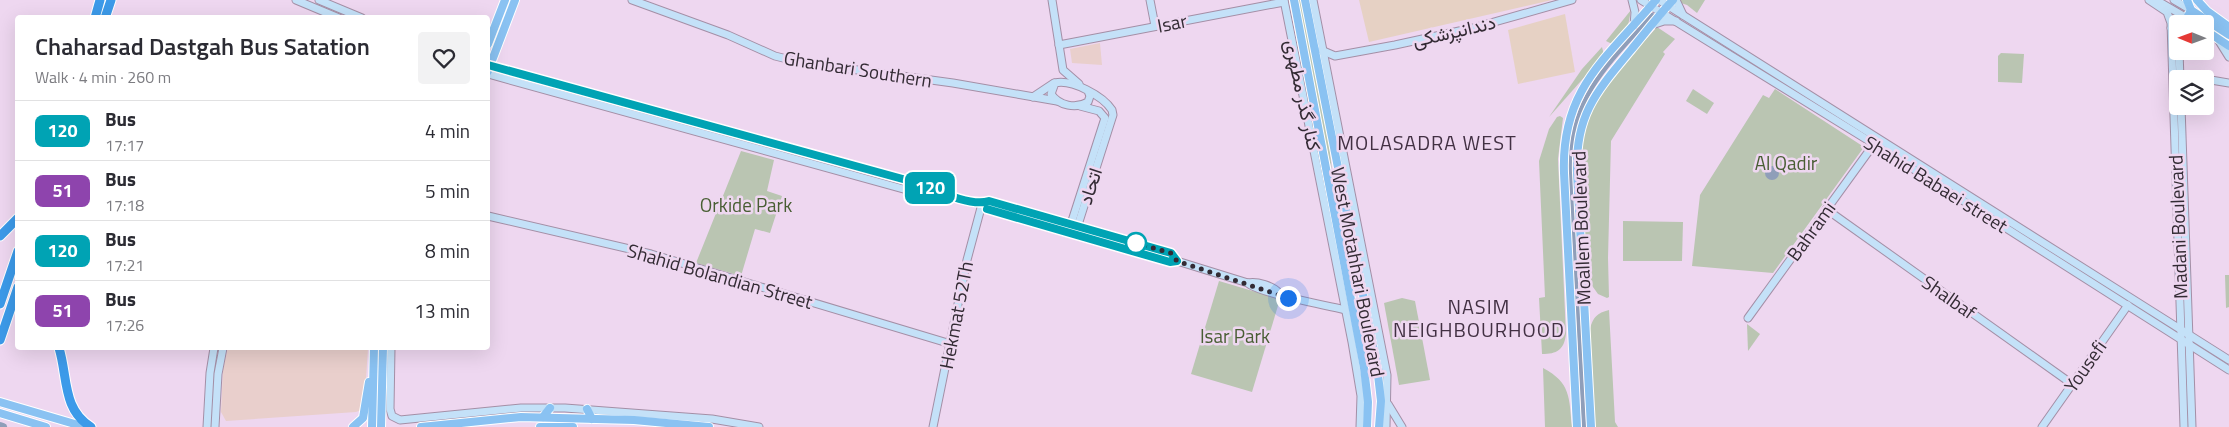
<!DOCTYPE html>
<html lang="en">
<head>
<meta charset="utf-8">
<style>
	:root { --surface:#fff; --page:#f2f2f3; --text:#2b2b33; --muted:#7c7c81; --line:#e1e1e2 }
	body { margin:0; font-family:"Titillium Web",Vazirmatn,sans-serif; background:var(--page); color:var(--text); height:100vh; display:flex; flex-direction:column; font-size:19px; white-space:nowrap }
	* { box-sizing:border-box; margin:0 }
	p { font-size:16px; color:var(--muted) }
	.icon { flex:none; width:28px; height:28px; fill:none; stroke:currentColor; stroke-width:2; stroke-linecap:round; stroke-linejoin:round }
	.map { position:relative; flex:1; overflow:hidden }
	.drawer { position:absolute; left:15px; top:15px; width:475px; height:335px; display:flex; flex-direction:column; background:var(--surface); border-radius:5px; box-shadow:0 5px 20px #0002 }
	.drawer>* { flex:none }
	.badge { padding:0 10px; border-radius:8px; font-size:18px; line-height:32px }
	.needle { width:32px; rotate:271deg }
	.buttons { position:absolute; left:2169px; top:15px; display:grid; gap:10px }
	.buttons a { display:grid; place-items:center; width:45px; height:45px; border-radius:5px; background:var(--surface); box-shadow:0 5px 20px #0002; font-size:25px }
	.you { position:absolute; width:25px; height:25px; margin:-12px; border:4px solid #fff; border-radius:50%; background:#1a73e8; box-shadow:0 0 0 8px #1a73e833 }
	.map>.badge { position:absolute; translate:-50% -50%; box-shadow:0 0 0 2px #fff }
	.round { display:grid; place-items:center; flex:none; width:52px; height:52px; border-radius:5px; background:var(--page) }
	.overview { display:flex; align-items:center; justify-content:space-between; height:85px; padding:0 20px }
	h1 { font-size:24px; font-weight:600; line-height:38px }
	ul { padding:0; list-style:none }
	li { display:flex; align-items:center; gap:15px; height:60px; padding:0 20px; border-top:1px solid var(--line) }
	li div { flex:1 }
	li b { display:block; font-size:19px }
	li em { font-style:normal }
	li .badge { min-width:55px; font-weight:700; text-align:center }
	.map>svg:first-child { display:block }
	.commercial { fill:#e9cfcc }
	.medical { fill:#e6d1c4 }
	.green { fill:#bac5b2 }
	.water { fill:#8f9eb9 }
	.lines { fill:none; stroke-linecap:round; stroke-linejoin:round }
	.canal { stroke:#8f9eb9; stroke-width:4.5 }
	.river { stroke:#8f9eb9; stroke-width:8 }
	.secondary-casing { stroke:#a48fa6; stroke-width:9 }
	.primary-casing { stroke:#fff; stroke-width:10 }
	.highway-casing { stroke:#fff; stroke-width:11 }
	.secondary { stroke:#c4e1f8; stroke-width:7 }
	.primary { stroke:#8ac2f2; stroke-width:8 }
	.highway { stroke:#3c9ae9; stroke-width:9 }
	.line-casing { stroke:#fff; stroke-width:11 }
	.line { stroke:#00a3b4; stroke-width:8 }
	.walk { stroke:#332b34; stroke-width:5; stroke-dasharray:0 9 }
	.stop-dot { fill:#fff; stroke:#00a3b4; stroke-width:2.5 }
	.labels { text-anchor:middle; stroke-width:5; stroke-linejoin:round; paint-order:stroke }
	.street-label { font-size:19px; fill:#332b34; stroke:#eed7f0 }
	.park-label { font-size:19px; fill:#485e33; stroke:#eed7f0 }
	.neighbourhood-label { font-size:20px; letter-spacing:1px; fill:#423043; stroke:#eed7f0 }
</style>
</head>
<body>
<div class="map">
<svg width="2229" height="427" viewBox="0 0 2229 427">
	<rect width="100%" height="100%" fill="#eed7f0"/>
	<g class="commercial">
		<path d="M1100,43L1102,65L1072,63L1070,49Z"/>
		<path d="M228,348H368L364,409L356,412L226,421L221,412L223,368Z"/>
	</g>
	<g class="medical">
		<path d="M1359,0H1552L1369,42Z"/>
		<path d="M1565,14L1575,72L1518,84L1508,30Z"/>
	</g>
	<g class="green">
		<path d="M1297,0H1302L1327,125L1332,170L1320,126Z"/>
		<path d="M1680,0H1705L1697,13L1687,5L1678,2Z"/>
		<path d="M1631,10L1628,26L1614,43H1610L1606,41Z"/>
		<path d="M1657,27L1675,39L1663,52L1665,54L1611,141L1608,258L1609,297L1607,298L1598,294L1588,280C1583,221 1566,138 1604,87C1620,66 1639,47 1657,27Z"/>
		<path d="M1602,47L1604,55L1549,117L1582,69Z"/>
		<path d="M2001,53L2024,54L2022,83L1998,82V56Z"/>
		<path d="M1693,89L1714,103L1707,114L1686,101Z"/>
		<path d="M1775,89L1864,147L1773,273L1692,266L1700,195L1763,95L1769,98Z"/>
		<path d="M1560,116L1563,118L1558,159L1566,334C1564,350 1557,354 1542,354L1539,298L1545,297L1539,161L1549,129L1557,117Z"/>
		<path d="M741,151L774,160L767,191L782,196L770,233L755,229L741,276L696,263Z"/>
		<path d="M1623,221L1683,222L1682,261H1623Z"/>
		<path d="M2225,275H2229V307L2226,308Z"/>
		<path d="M1219,281L1280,299L1252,392L1191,374Z"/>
		<path d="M1402,298L1415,301L1430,380L1399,385L1384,303Z"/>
		<path d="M1609,310L1615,422L1618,427H1595L1590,329C1593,317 1597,313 1609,310Z"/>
		<path d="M1747,324L1760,334L1748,351Z"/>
		<path d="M1543,368C1571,383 1569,397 1572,427H1545Z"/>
	</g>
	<circle class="water" cx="1772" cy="173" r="7"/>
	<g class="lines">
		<path class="canal" d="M1584,427L1570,160C1574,93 1610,62 1652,15"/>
		<path class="river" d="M0,426L3,427"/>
		<g class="secondary-casing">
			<g id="secondary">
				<path d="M296,0L339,18"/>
				<path d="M319,0L362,18"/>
				<path d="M632,0L728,35L775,56L799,62L953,83L1057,101"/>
				<path d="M1052,0L1063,70L1079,84"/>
				<path d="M1150,0L1155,26"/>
				<path d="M1284,0L1352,342L1361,396L1360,427"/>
				<path d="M1313,0L1387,375L1386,427"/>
				<path d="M1632,0L1635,12L1634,26"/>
				<path d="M1641,0L1874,144L2229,370"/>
				<path d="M1659,0L2229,360"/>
				<path d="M1676,0L1683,15"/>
				<path d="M2149,0L2167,12L2171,23L2184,427"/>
				<path d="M2156,0L2187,18"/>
				<path d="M2174,0L2191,10"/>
				<path d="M1652,25L1664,21H1676"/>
				<path d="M2171,28L2176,20H2180L2183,24"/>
				<path d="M2219,41L2229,57"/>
				<path d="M1059,45L1284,2"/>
				<path d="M1321,50L1335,56L1395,45L1473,28L1572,0"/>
				<path d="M2179,51L2180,79"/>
				<path d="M488,65L921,184L949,196L982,204L987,209L1170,262L1177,261L1248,283C1257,281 1273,286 1279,293"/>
				<path d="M488,74L925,195L944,196"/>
				<path d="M2205,79L2229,83"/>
				<path d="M1033,97L1054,83"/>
				<path d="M2181,106L2192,427"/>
				<path d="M982,204L989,201L1171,253L1177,261"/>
				<path d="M1826,209L2072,384"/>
				<path d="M488,216L651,254L951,344"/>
				<path d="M1070,227L1105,118L1099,111L1080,106"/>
				<path d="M1071,231L1078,225L1113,115L1112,110C1103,96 1072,79 1055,83L1051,94C1059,106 1076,109 1088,102L1090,96L1088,91"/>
				<path d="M1248,283C1255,292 1329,306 1346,310"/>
				<path d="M1748,318L1874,144"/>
				<path d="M391,348L390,409L392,416L400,420L521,408H565L712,419L759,427"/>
				<path d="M1388,404L1402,427"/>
				<path d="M207,427L210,373L214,348"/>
				<path d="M215,427L218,374L223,348"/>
				<path d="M933,427L967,260L982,204"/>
				<path d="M2042,427L2128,305"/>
			</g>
		</g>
		<g class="primary-casing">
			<g id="primary">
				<path d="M1294,0L1364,368L1368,402L1367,427"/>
				<path d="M1305,0L1377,366L1381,401L1379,427"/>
				<path d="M2187,0L2191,10L2187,18L2196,24"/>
				<path d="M2197,0L2207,11L2229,27"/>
				<path d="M2191,10L2229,35"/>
				<path d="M2205,30L2229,46"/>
				<path d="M488,44L505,0"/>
				<path d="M488,71L515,0"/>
				<path d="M0,402L85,427"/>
				<path d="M587,409L592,419"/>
				<path d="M0,413L46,427"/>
				<path d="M543,417L550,408"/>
				<path d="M353,427L363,418L369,382"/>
				<path d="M372,427L374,348"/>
				<path d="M381,427L383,348"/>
				<path d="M421,427L521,417L634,420L709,427"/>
				<path d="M540,427H573"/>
				<path d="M1577,427L1564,173C1561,89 1606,59 1656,0"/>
				<path d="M1591,427L1577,173C1575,115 1596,92 1631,50C1645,33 1658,16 1673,0"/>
			</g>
		</g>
		<g class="highway-casing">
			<g id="highway">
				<path d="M95,18L100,0"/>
				<path d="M105,18L111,0"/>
				<path d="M0,236L18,218"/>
				<path d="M0,304L18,251"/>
				<path d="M0,340L18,287"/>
				<path d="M59,348C68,377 62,409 91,427"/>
			</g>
		</g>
		<use href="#secondary" class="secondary"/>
		<use href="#primary" class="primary"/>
		<use href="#highway" class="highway"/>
	</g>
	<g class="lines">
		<g class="line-casing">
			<path id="line" d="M488,65L921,184C938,191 971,207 989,201L1171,253L1177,261L1170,262L987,209"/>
		</g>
		<use href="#line" class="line"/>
		<path class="walk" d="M1136,243L1171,253L1177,261L1288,298"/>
	</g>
	<circle class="stop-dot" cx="1136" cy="243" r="10"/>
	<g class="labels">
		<g class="street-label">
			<text transform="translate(1172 23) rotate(-11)" y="7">Isar</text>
			<text transform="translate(1454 31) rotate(-13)" y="7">دندانپزشکی</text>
			<text transform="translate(858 69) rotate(9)" y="7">Ghanbari Southern</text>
			<text transform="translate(1303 95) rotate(78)" y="7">کنار گذر مطهری</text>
			<text transform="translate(1936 184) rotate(32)" y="7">Shahid Babaei street</text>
			<text transform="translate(1090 186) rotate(-72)" y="7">اتحاد</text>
			<text transform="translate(2178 227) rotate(-92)" y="7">Madani Boulevard</text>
			<text transform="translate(1581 228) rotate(-92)" y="7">Moallem Boulevard</text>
			<text transform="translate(1811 231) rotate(-54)" y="7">Bahrami</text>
			<text transform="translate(1358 272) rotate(79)" y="7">West Motahhari Boulevard</text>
			<text transform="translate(720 276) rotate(16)" y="7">Shahid Bolandian Street</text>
			<text transform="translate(1949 297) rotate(35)" y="7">Shalbaf</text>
			<text transform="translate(956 315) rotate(-79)" y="7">Hekmat 52Th</text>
			<text transform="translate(2085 366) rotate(-55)" y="7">Yousefi</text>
		</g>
		<g class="park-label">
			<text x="1786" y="170">Al Qadir</text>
			<text x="746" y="212">Orkide Park</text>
			<text x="1235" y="343">Isar Park</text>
		</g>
		<g class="neighbourhood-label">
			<text x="1427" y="150">MOLASADRA WEST</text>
			<text x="1479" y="314">NASIM<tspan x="1479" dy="23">NEIGHBOURHOOD</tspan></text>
		</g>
	</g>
</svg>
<div class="buttons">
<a><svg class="needle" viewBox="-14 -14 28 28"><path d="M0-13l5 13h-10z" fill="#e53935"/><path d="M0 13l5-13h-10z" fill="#7c7c81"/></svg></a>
<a><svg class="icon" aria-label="layers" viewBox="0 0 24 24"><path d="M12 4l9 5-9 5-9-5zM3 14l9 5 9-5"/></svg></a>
</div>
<div class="you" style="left:1288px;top:298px"></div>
<b class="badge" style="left:930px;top:188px;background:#00a3b4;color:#fff">120</b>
<section class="drawer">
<div class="overview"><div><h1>Chaharsad Dastgah Bus Satation</h1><p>Walk · 4 min · 260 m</p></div><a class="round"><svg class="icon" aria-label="heart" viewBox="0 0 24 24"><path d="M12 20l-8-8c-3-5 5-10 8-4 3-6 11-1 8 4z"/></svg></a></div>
<ul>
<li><span class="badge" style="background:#00a3b4;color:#fff">120</span><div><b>Bus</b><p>17:17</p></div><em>4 min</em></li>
<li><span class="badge" style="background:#8e44ad;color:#fff">51</span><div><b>Bus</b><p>17:18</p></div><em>5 min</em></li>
<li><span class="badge" style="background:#00a3b4;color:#fff">120</span><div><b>Bus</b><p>17:21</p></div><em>8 min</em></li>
<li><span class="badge" style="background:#8e44ad;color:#fff">51</span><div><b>Bus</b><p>17:26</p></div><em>13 min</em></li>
</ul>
</section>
</div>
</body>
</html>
